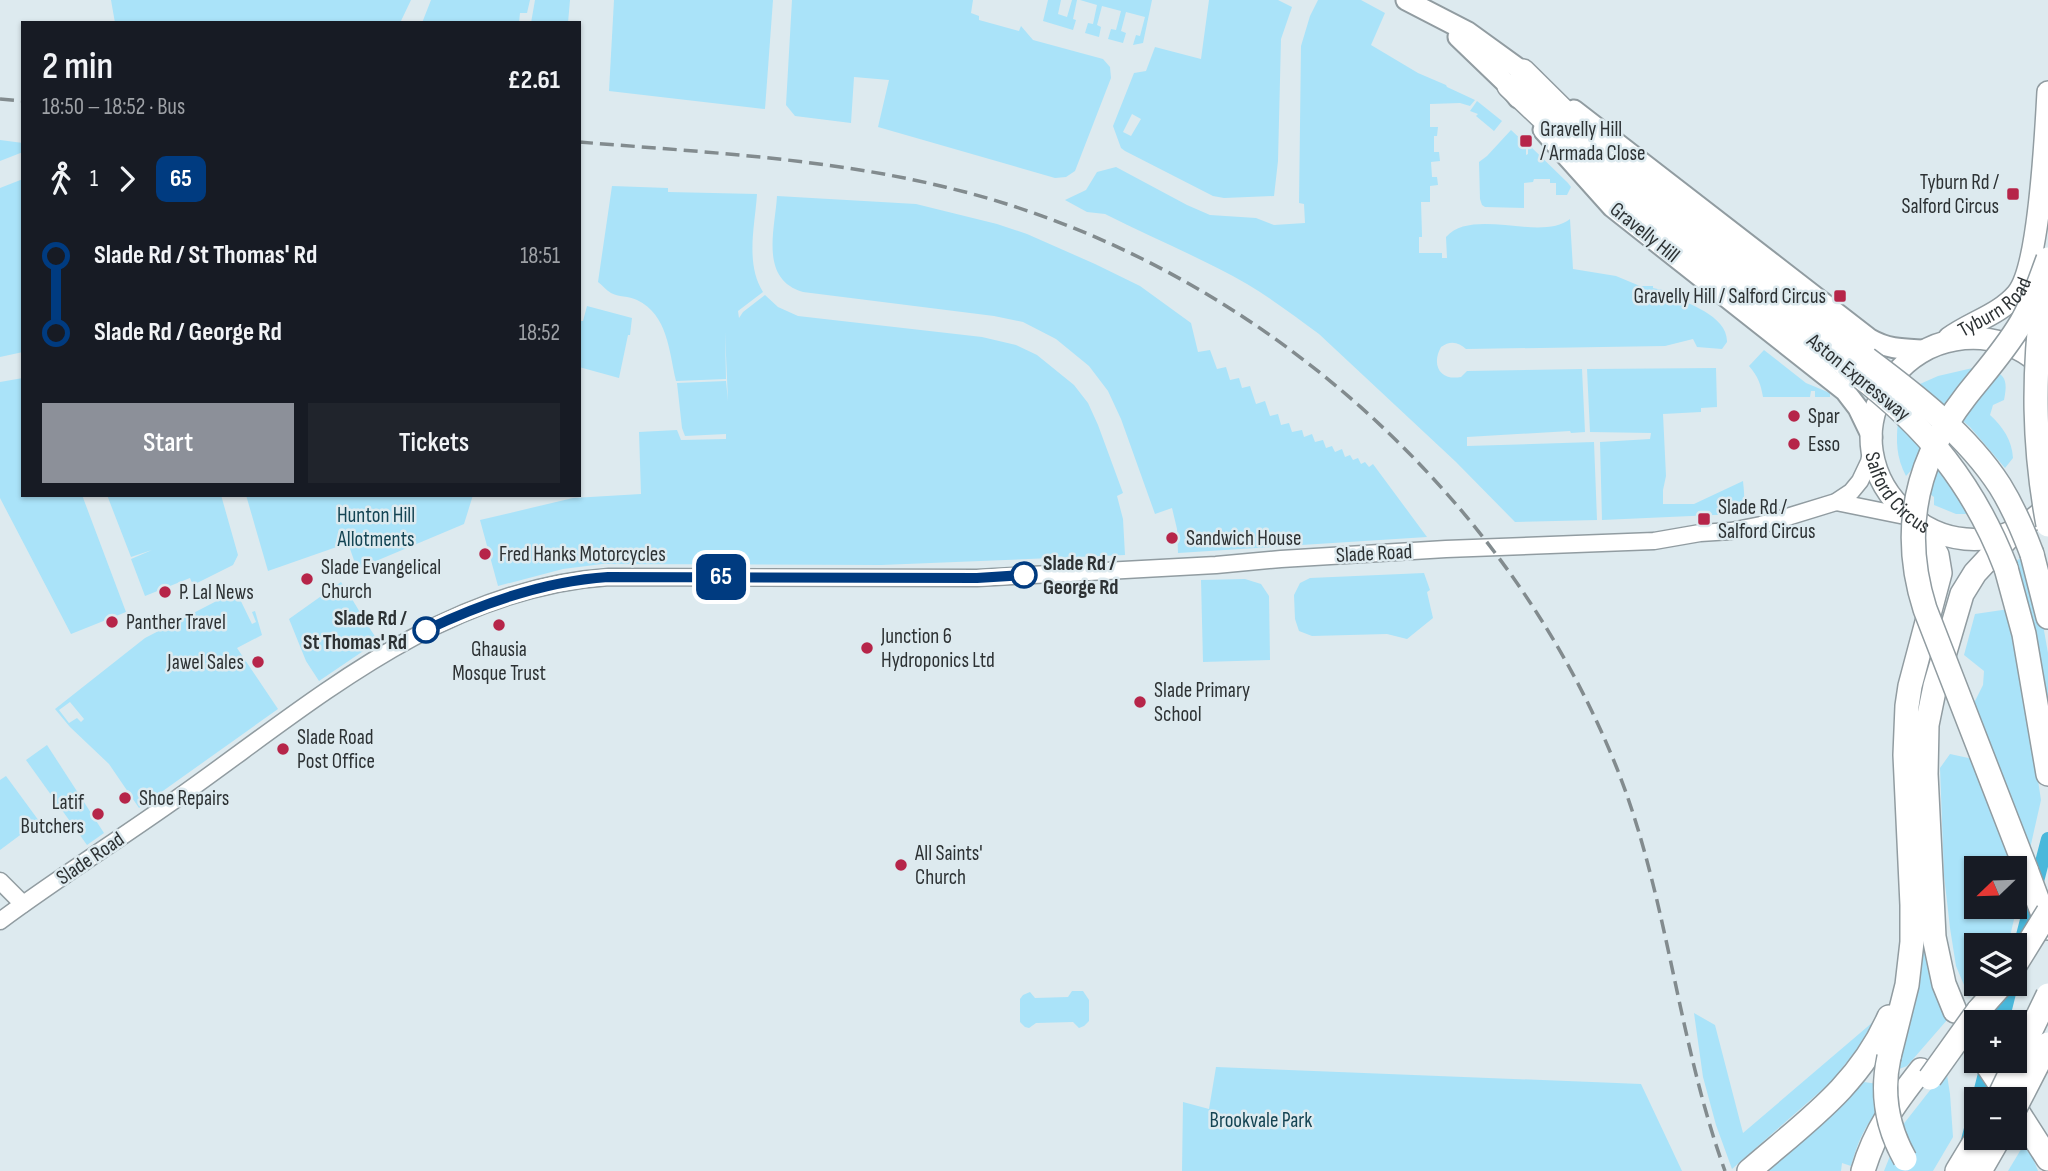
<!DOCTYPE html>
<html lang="en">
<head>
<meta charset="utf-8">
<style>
	:root { --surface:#171b24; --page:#20242c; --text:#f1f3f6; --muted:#9ea1a6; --accent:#8c9099 }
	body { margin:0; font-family:"Sofia Sans Condensed",sans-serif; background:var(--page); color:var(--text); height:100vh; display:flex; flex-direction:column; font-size:26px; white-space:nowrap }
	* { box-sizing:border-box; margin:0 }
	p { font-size:23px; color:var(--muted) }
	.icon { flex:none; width:38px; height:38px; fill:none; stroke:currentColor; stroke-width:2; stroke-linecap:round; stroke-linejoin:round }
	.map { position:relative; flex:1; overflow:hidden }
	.panel { position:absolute; left:21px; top:21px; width:560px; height:476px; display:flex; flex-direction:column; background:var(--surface); border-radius:0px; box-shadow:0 2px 5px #0004 }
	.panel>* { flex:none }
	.badge { padding:0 14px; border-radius:10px; font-size:24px; line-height:46px }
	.needle { width:46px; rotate:247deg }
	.fabs { position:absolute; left:1964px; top:856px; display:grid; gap:14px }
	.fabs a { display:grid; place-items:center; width:63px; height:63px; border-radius:0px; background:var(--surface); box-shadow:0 2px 5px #0004; font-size:35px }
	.map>.badge { position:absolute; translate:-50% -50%; box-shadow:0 0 0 4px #fff }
	.legs { display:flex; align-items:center; gap:10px; height:77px; padding:0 21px; font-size:23px }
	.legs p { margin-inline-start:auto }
	.summary { display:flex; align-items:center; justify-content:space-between; height:119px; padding:0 21px }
	h1 { font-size:38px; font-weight:600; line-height:52px }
	.button { display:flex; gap:14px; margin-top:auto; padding:14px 21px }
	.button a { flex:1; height:80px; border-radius:0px; background:var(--accent); color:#fff; font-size:28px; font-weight:600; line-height:80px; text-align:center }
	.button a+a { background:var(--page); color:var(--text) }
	ul { padding:0 21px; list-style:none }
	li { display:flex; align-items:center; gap:24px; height:77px; font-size:26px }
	li i { display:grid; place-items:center; width:10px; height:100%; margin:0 9px; background:currentColor }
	li i::after { content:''; width:18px; height:18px; margin:-9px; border:5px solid; border-radius:50%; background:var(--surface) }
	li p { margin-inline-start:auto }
	li:first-child i { background:linear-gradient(#0000 50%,currentColor 0) }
	li:last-child i { background:linear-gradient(currentColor 50%,#0000 0) }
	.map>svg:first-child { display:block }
	.green { fill:#aae3f9; fill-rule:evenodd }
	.water { fill:#4ab8db }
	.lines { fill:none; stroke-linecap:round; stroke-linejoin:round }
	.canal { stroke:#4ab8db; stroke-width:14 }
	.tertiary-casing { stroke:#919ca1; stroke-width:19 }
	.primary-casing { stroke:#919ca1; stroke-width:23 }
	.trunk-casing { stroke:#919ca1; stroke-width:24 }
	.motorway-casing { stroke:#919ca1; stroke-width:26 }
	.tertiary { stroke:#fff; stroke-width:16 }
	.primary { stroke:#fff; stroke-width:19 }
	.trunk { stroke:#fff; stroke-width:21 }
	.motorway { stroke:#fff; stroke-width:23 }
	.rail { stroke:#828b8e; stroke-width:3.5; stroke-dasharray:14 7; stroke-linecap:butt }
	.motorway-bridge-casing { stroke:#919ca1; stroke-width:26; stroke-linecap:butt }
	.motorway-bridge { stroke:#fff; stroke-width:23 }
	.line-1-casing { stroke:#fff; stroke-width:16 }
	.line-1 { stroke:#003b80; stroke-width:10 }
	.poi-dot { fill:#b62549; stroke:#ddeaef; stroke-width:2.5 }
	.stop-1-dot { fill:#fff; stroke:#003b80; stroke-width:3.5 }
	.labels { text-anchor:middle; stroke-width:5; stroke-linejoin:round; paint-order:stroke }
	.poi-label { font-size:21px; fill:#2d3234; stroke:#ddeaef; text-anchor:start }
	.street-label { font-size:21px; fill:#2d3234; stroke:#ddeaef }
	.park-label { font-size:21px; fill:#144453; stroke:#ddeaef }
	.stop-label { font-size:21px; font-weight:bold; fill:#2d3234; stroke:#ddeaef; text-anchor:start }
</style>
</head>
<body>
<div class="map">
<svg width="2048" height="1171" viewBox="0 0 2048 1171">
	<rect width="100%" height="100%" fill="#ddeaef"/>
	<g class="green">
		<path d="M111,0H411L400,23H115Z"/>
		<path d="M431,0H530L527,13H520L519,23H422Z"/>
		<path d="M535,0H570L568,23H531Z"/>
		<path d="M614,0H773L765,109L609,91Z"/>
		<path d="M792,0H973L971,13L979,16V20L1019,31L1021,26L1033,40L1103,59L1110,67L1111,78L1075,171L1066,177L1055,178L878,127L889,80L854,77L851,123L795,116L786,105Z"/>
		<path d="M1048,0H1061L1058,14L1067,17L1072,0H1077L1073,19L1076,20L1073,30L1043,21Z"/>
		<path d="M1080,0H1152L1143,43L1133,45L1136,35L1140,36L1145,17L1126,12L1121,31L1126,33L1123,43L1108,39L1111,29L1116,30L1121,11L1102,6L1097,25L1101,27L1099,37L1085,33L1088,23L1093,24L1097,5Z"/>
		<path d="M1209,0H1278L1292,7L1281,39L1278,161L1274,196L1224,198L1213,196L1125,151L1121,148L1113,126L1134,73L1146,71L1155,47L1201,59ZM1132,114L1141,119L1131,136L1123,132Z"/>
		<path d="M1318,0H1361L1385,13L1371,45L1418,73L1446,85L1447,87L1475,100L1470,106L1460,103L1430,104V127H1438L1437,136H1434V152H1439L1440,161L1431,162L1432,177H1437L1438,185L1430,186V202H1421L1422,235V237H1419V253H1442V258H1447L1446,237C1473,207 1541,242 1570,219L1573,269L1616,276L1640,286H1653V288L1667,291V294C1687,303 1728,316 1727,342L1722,349L1697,347L1693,339L1665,346L1466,349C1459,342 1450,340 1441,347C1431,365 1440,381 1461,377L1467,371L1582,369L1585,432L1571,433L1570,431L1467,437V446L1594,442L1597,520L1515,522L1456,462L1319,334C1296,317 1272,299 1247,284C1202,258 1152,238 1105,214L1087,212L1065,200L1086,190L1097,172L1116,167L1187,205L1210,215L1256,218L1274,225L1305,223L1304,204L1299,203L1301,46L1310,16Z"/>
		<path d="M1477,101L1502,121L1494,131L1476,116L1478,114L1470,111Z"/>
		<path d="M1511,130L1526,144V155L1528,154V144L1568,183L1571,187L1567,195H1556V183H1550V179H1534L1533,182L1524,183V208L1485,207L1482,205L1480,199L1479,162L1487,156Z"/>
		<path d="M0,140L23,143V152L0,161Z"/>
		<path d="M23,179V352L0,357V188Z"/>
		<path d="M612,186L668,188V192L757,194C755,226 745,263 763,292L738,311L739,318L743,312L765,295L778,307L798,316L982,337L1016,345L1037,355L1074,385L1088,403L1098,425L1123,493L1117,496L1123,519L1125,555L881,565L602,564L563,569L498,586L480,520L573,498L641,494L639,432L677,430L681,440L726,439V434L685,436L682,428L677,383L726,381L728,401L725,332L726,379L676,381C669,351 668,315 637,300C629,296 618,297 611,293C606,290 602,285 598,282Z"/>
		<path d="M777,196L916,204L997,224L1027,234L1095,264L1140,286L1191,323L1198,352L1210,350L1217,369L1226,367L1230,380L1239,378L1242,388L1250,386L1256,404L1265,401L1270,416L1278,414L1281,425L1289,423L1292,432L1302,430L1304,437L1312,434L1315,442L1323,440L1326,448L1332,446L1335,452L1342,449L1345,457L1350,455L1353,460L1358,458L1361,464L1365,462L1369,467L1373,464L1427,537L1178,553L1177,529L1172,508L1155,514L1121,419L1108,391L1089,366L1056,339L1023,322L994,316L803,292C759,279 775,230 777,196Z"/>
		<path d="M587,306L632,318L630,335H628L619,378L579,367V321H583Z"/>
		<path d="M1764,350L1806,383L1830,393V397H1815V391H1811L1810,397H1763C1761,385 1758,376 1749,366Z"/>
		<path d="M1977,367C2000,372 2010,373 2004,400L1993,405L1990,415C2003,427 2012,440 2013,458L2005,468L1970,427L1920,384L1938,376Z"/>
		<path d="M1716,368L1717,407L1701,408V412L1663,414L1666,476L1663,490V504H1694L1743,481C1744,493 1747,506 1736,514L1602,520L1600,442L1650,439L1651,433L1590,432L1587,369Z"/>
		<path d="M23,378V495H82L126,612L71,634L0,498V382Z"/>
		<path d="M1898,421L1923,447L1915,466L1906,476C1896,457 1896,441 1898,421Z"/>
		<path d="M1936,464L1970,514H1956L1934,505V497L1928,493Z"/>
		<path d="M107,495H221L238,555L233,565L193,585L190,578L145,596L131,559L152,550L131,557Z"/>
		<path d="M246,495H473L464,524L357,569L348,543L268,571Z"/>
		<path d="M2026,555L2040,608L2048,653V718L2014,562Z"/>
		<path d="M1424,573L1430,590L1427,592L1433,618L1407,639L1387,634L1312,636L1299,631L1295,619L1294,595L1300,583L1310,578Z"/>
		<path d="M1245,579L1261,584L1269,596L1270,660L1203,662L1201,580Z"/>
		<path d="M341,582C354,601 365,622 378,641L319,681L306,661L289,619Z"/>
		<path d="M236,591L252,624L256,622L252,612L255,611L262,635L237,648L278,709L139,808L109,764L70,727L55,709L145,638ZM70,702L84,719L81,722L77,718L69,723L59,710Z"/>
		<path d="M2009,609L2020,663L2041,800L2029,853L1973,705L1983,685L1984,671L1964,655L1975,614Z"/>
		<path d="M47,745L104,833L87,845L26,760Z"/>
		<path d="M1950,754L1973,759L2022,885L2008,945H1976V984H1979L1969,997L1956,966L1950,928L1944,875L1940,768ZM1976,868H2014V906H1976Z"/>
		<path d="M6,776L39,821L0,850V780Z"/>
		<path d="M1922,921L1935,983L1947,1020L1907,1066L1899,1069Z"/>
		<path d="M1072,991H1083L1089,1000V1021L1084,1026L1079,1028L1073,1022L1036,1023L1029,1028L1025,1027L1020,1022V999L1023,995L1030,992L1035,998L1068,997Z"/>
		<path d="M1694,1013L1715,1025L1743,1133L1873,1022L1857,1049L1831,1082L1732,1169L1716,1125L1703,1077Z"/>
		<path d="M1216,1067L1641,1084L1682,1171H1182L1183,1102L1209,1109Z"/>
		<path d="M1942,1075H1947L1950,1094L1953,1137L1933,1171H1884L1902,1126Z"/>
		<path d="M1864,1082L1878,1084L1879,1109C1863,1129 1858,1142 1851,1166L1842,1163L1841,1171H1767Z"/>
		<path d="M2026,1141L2038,1171H2008Z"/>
	</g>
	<g class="water">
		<path d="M2014,941L2028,946L2009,1022H1991L2002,984H2014Z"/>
		<path d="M1981,1061H1999L1989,1099H1976V1138L1953,1171Z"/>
	</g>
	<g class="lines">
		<path class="canal" d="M2021,943L2048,839"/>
		<g class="tertiary-casing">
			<g id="tertiary">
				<path d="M1836,502L1910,517"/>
				<path d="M0,881L23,904"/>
				<path d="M0,921C58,878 120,839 179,797C311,704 440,588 609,577L977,578L1216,565L1281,559L1446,549L1654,541L1700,533L1731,531L1761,525L1836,502L1851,492L1860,481L1869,462L1872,448"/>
			</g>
		</g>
		<g class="primary-casing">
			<g id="primary">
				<path d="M1406,0L1468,32L1533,79"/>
				<path d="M1458,37L1509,86L1518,98"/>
				<path d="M1574,110L1870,339C1889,350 1905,349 1925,350"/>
				<path d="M1543,130L1612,207L1845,391L1858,408L1872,437"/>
			</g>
		</g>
		<g class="trunk-casing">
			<g id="trunk">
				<path id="s1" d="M1949,338C1971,322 1999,315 2017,294C2039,268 2046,130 2048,92"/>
				<path id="s2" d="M2047,371C2023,345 1989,334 1955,340C1930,344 1908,358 1893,377C1817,476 1956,600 2048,506"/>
			</g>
		</g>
		<g class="motorway-casing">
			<g id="motorway">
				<path d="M1523,71L1619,166L1867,359"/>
				<path d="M1509,86L1621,192L1857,374"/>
				<path d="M2032,554L2048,617"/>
				<path d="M2006,568L2024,634L2048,774"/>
				<path d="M2026,869L2048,928"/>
				<path d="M1955,1011L1944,984L1934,937L1926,774L1927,725L1935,686L1962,594L1975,573L2015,530"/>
				<path d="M1978,1011L2002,984"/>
				<path d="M1889,1057L1907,985L1912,942V905L1905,755L1907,706L1910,686L1940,573L1937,555L1919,523"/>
				<path d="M1984,1060L2010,1099"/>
				<path d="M2014,1106L2048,1159"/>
				<path d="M1749,1171C1804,1123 1859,1086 1889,1017"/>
				<path d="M1863,1171C1875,1130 1895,1103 1921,1070"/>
				<path d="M1957,1171L1977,1138"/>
				<path d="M1980,1171L1999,1138"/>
			</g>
		</g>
		<use href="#tertiary" class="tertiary"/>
		<use href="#primary" class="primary"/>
		<use href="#trunk" class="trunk"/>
		<use href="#motorway" class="motorway"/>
		<g class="rail">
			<path d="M0,99L23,101"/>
			<path d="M579,142C701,152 826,158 945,187C1241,257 1503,484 1616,766C1668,896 1677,1039 1725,1171"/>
		</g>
		<g class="motorway-bridge-casing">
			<g id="motorway-bridge">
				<path d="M2043,294C2033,375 2033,444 2048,525"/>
				<path d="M1867,359C1915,395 1967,435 2000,486C2013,507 2023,530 2032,554"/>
				<path d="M1857,374C1927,427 1974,485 2006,568"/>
				<path d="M2026,869L1925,609C1900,531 1916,460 1966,396C1985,372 2005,350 2021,323C2033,303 2040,280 2048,259"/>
				<path d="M2014,967L2048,912"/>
				<path d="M1889,1057C1881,1093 1887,1127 1905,1159"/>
				<path d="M1930,1078L1978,1011"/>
				<path d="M1998,1099L2048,995"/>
				<path d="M2014,1110L2048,1044"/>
			</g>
		</g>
		<use href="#motorway-bridge" class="motorway-bridge"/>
	</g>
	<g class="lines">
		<g class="line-1-casing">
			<path id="line-1" d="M426,630C483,603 545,581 608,577L977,578L1024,575"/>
		</g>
		<use href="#line-1" class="line-1"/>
	</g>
	<g class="poi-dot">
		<rect x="1519" y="134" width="14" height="14" rx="3.5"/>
		<rect x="2006" y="187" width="14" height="14" rx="3.5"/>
		<rect x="1833" y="289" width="14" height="14" rx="3.5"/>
		<circle cx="1794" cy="416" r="7"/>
		<circle cx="1794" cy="444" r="7"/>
		<rect x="1697" y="512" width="14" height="14" rx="3.5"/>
		<circle cx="1172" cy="538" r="7"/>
		<circle cx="485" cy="554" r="7"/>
		<circle cx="307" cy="579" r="7"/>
		<circle cx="165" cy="592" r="7"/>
		<circle cx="112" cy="622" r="7"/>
		<circle cx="499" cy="625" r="7"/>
		<circle cx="867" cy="648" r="7"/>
		<circle cx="258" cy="662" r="7"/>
		<circle cx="1140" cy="702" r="7"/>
		<circle cx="283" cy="749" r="7"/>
		<circle cx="125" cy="798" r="7"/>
		<circle cx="98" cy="814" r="7"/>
		<circle cx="901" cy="865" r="7"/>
	</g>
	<g class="stop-1-dot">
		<circle cx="1024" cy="575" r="12"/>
		<circle cx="426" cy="630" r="12"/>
	</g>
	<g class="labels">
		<g class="poi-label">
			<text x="1540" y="136">Gravelly Hill<tspan x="1540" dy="24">/ Armada Close</tspan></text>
			<text x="1999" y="189" text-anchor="end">Tyburn Rd /<tspan x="1999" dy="24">Salford Circus</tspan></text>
			<text x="1826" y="303" text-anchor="end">Gravelly Hill / Salford Circus</text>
			<text x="1808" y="423">Spar</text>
			<text x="1808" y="451">Esso</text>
			<text x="1718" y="514">Slade Rd /<tspan x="1718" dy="24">Salford Circus</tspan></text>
			<text x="1186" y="545">Sandwich House</text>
			<text x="499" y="561">Fred Hanks Motorcycles</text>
			<text x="321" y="574">Slade Evangelical<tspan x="321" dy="24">Church</tspan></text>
			<text x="179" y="599">P. Lal News</text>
			<text x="126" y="629">Panther Travel</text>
			<text x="881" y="643">Junction 6<tspan x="881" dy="24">Hydroponics Ltd</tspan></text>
			<text x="499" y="656" text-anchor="middle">Ghausia<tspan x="499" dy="24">Mosque Trust</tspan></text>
			<text x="244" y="669" text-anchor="end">Jawel Sales</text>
			<text x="1154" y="697">Slade Primary<tspan x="1154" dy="24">School</tspan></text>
			<text x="297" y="744">Slade Road<tspan x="297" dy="24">Post Office</tspan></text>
			<text x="139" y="805">Shoe Repairs</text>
			<text x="84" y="809" text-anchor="end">Latif<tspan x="84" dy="24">Butchers</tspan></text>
			<text x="915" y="860">All Saints'<tspan x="915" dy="24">Church</tspan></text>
		</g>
		<g class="street-label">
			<text transform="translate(1645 232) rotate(39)" y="7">Gravelly Hill</text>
			<text dy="7" stroke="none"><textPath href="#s1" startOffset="56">Tyburn Road</textPath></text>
			<text transform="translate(1859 377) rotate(39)" y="7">Aston Expressway</text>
			<text dy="7" stroke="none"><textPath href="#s2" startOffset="304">Salford Circus</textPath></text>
			<text transform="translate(1374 553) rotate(-3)" y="7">Slade Road</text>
			<text transform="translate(90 858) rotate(-34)" y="7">Slade Road</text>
		</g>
		<g class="park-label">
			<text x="376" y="522">Hunton Hill<tspan x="376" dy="24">Allotments</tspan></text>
			<text x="1261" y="1127">Brookvale Park</text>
		</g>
		<g class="stop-label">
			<text x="1043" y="570">Slade Rd /<tspan x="1043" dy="24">George Rd</tspan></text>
			<text x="407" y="625" text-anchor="end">Slade Rd /<tspan x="407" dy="24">St Thomas' Rd</tspan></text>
		</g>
	</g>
</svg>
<div class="fabs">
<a><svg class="needle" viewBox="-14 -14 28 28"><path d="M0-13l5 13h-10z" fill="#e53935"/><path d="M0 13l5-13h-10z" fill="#9ea1a6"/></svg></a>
<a><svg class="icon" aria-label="layers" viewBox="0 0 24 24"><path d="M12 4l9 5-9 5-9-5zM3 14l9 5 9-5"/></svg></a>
<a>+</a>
<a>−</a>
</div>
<b class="badge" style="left:721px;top:577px;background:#003b80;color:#fff">65</b>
<section class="panel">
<div class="summary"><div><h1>2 min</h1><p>18:50 – 18:52 · Bus</p></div><b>£2.61</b></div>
<div class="legs"><svg class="icon" aria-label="walk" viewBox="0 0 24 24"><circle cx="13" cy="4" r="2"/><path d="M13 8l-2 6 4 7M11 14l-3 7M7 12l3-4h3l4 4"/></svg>1<svg class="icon" aria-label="forward" viewBox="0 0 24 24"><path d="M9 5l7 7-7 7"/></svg><b class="badge" style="background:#003b80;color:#fff">65</b></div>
<ul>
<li><i style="color:#003b80"></i><b>Slade Rd / St Thomas' Rd</b><p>18:51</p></li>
<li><i style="color:#003b80"></i><b>Slade Rd / George Rd</b><p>18:52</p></li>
</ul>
<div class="button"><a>Start</a><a>Tickets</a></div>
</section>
</div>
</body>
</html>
